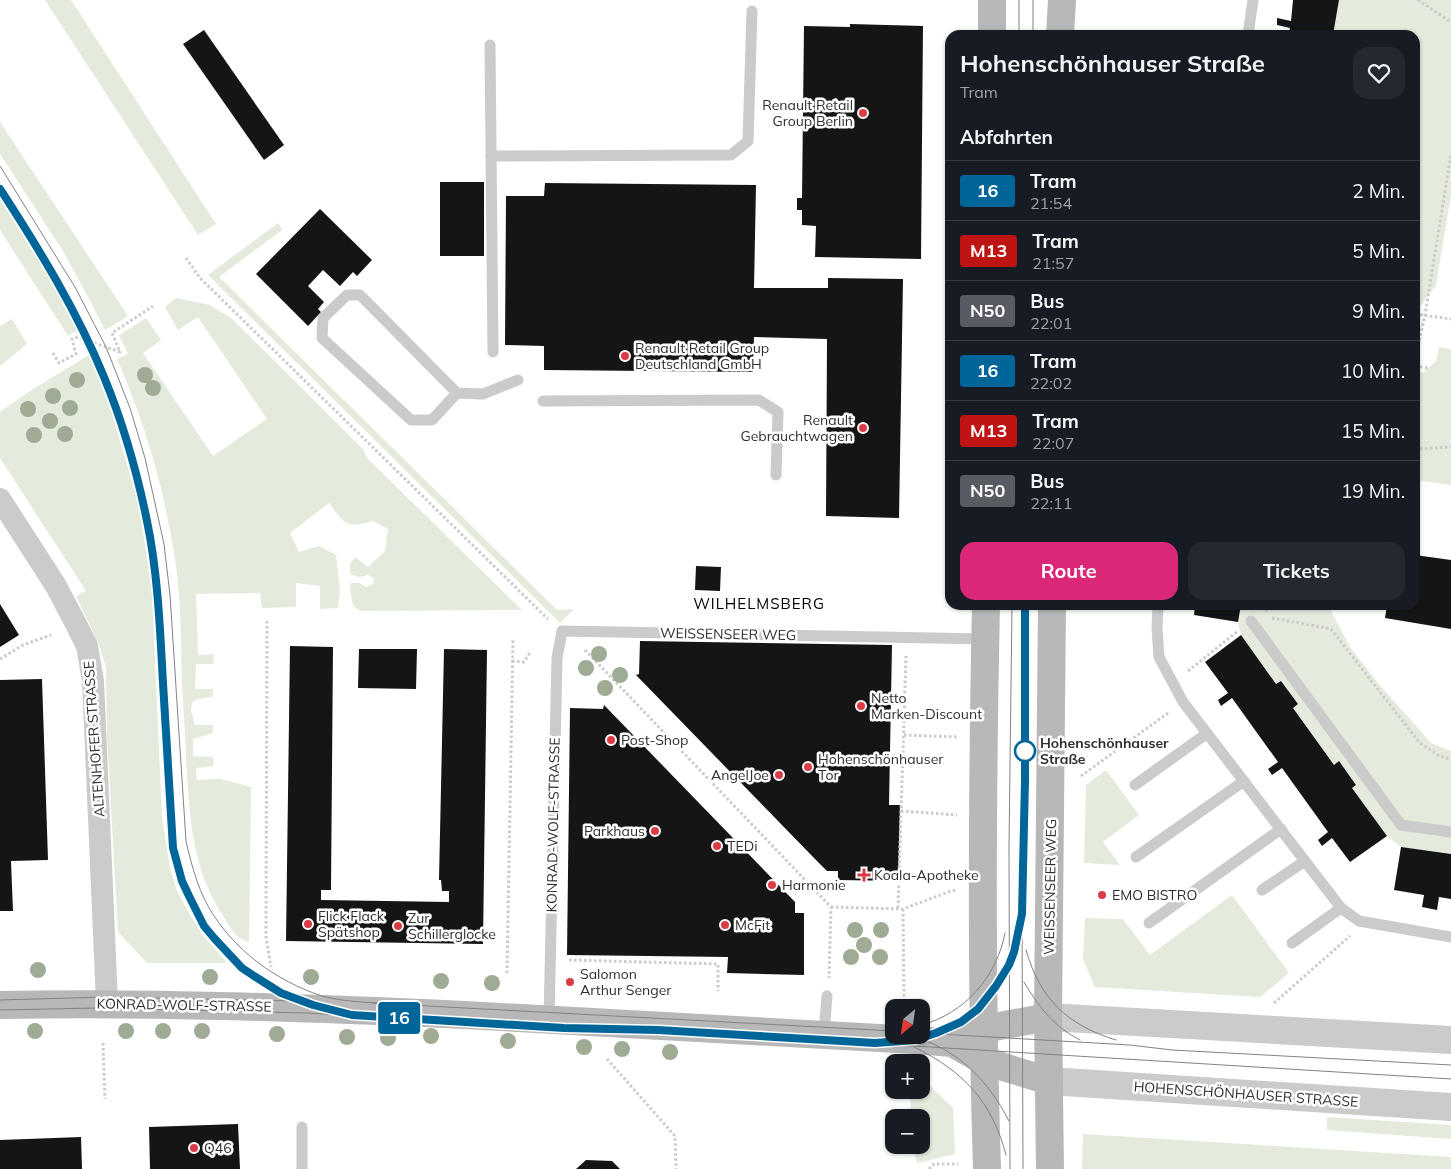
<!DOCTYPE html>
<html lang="de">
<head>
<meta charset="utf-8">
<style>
	:root { --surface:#171b24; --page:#242831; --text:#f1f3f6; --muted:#9ea1a6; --line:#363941; --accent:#db2777 }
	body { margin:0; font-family:Mulish,sans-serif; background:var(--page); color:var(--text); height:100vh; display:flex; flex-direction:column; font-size:19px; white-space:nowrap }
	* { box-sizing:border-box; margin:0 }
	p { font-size:16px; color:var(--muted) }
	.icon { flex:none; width:28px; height:28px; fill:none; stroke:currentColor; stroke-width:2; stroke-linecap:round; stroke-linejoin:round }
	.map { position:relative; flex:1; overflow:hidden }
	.panel { position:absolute; left:945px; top:30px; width:475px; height:580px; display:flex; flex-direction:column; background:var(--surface); border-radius:15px; box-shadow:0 1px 4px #0004 }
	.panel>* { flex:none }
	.badge { padding:0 10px; border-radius:4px; font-size:18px; line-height:32px }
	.needle { width:32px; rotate:209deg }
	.tools { position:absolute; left:885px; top:999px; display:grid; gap:10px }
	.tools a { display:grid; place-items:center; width:45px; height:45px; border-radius:10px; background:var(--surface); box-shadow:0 1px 4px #0004; font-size:25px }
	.map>.badge { position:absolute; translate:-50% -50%; box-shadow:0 0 0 2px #fff }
	h2 { padding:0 15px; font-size:19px; line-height:45px }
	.round { display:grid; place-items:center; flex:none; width:52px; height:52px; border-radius:15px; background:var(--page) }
	.head { display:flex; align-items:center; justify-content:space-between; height:85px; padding:0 15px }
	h1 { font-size:24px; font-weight:700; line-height:38px }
	.primary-button { display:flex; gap:10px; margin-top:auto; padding:10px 15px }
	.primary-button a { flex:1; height:58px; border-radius:15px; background:var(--accent); color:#fff; font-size:20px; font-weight:700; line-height:58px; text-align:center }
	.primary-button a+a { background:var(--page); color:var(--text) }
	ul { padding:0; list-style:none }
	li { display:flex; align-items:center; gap:15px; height:60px; padding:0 15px; border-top:1px solid var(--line) }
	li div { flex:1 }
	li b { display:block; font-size:19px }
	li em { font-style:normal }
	li .badge { min-width:55px; font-weight:700; text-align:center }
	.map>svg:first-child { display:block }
	.green { fill:#e4ebdd }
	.building { fill:#151515 }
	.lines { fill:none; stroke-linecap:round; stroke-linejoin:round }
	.path { stroke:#cbcbcb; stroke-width:3; stroke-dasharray:2.5 2.5; stroke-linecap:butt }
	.service { stroke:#cbcbcb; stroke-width:11 }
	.minor { stroke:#cbcbcb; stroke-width:22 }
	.tertiary { stroke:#cbcbcb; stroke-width:28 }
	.secondary { stroke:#b8b8b8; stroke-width:28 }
	.tram { stroke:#838383; stroke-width:1 }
	.tree { fill:#9fab95 }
	.line-casing { stroke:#fff; stroke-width:11 }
	.line { stroke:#069; stroke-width:8 }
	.poi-dot { fill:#d93c46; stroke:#fff; stroke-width:2 }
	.stop-dot { fill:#fff; stroke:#069; stroke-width:2.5 }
	.labels { text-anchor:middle; stroke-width:5; stroke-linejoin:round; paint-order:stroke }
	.poi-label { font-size:14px; fill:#2e2e2e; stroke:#fff; text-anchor:start }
	.street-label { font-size:14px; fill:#2e2e2e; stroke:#fff }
	.stop-label { font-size:14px; font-weight:bold; fill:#2e2e2e; stroke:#fff; text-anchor:start }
	.neighbourhood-label { font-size:15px; letter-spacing:1px; fill:#000; stroke:#fff }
</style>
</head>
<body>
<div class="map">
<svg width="1451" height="1169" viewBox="0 0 1451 1169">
	<rect width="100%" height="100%" fill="#fff"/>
	<g class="green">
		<path d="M45,0H71L216,224L198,235Z"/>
		<path d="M1339,0H1451V195L1436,285L1415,313V35H1333Z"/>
		<path d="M0,122L128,316L105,330L85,291L63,251L0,154Z"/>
		<path d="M0,199L46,273L77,330L68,336L0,230Z"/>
		<path d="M278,223L282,230L219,277L557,610L574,609L560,623L208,275Z"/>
		<path d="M176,298L210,305L231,318L364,450L366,457L522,610L361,611L353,606L350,589L351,583H359L366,587L373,584L374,579L368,575L359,577L350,574V564L355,557L368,567L385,551L388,529L373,521C345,529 345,524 329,503L290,533L299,552L319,546L336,555L340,591L338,608L320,609V586L296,583V607L262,608L260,593L196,594L198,655L214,654L213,664H196L195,689H213V697L197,699L192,702L191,711L195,725H213V733L193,739V756L213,757L214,766L196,768L197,780L221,779L251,787L249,942C238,940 230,928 225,919C191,869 189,814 186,755C185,730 183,705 182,680C181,642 181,604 176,566C165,492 147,428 117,359L128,354L119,335L146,318L161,340L143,353L213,456L267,419L198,317L178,330L165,307Z"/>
		<path d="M12,319L27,344L0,366V326Z"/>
		<path d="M1439,347L1451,349V485L1415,480V371L1423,373L1436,361Z"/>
		<path d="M89,355L111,410L139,505L152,592L162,817L170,868L177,891L190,915L203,935L227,963H147L118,932L107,735L106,668L99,645L76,596L86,591L0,458V412L30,391Z"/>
		<path d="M1241,605H1328L1350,647L1378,683L1431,743L1451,751V854L1401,847L1387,836L1352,788L1356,785L1339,762L1334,765L1293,708L1298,704L1281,681L1276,684L1241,635L1238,622Z"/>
		<path d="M1106,770L1139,815L1103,842L1120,865L1084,863L1086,785Z"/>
		<path d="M1232,895L1289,973L1260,997L1095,987L1083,959L1085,918L1123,919L1150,955Z"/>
		<path d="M921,1085L930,1086L953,1108L955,1154L917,1163L913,1145H921V1118L911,1117L910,1090H921Z"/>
		<path d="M1327,1117L1451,1125V1139L1327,1130Z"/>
		<path d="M1083,1134L1451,1157V1169H1082Z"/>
	</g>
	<g class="building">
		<path d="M1293,0H1339L1333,35H1288L1290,28L1277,25V18L1291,21Z"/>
		<path d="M850,24L923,26L921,259L815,257L816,226L802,225V210H797V198H802L804,26L850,27Z"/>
		<path d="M204,30L284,145L264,160L183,44Z"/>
		<rect x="440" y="182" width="44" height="74"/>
		<path d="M545,183L756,185L754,288H828V278L903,279L899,518L826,516L827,339L754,337L753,372L544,370V346L505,345L506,196H544Z"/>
		<path d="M320,209L372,260L357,276L353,272L340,286L323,270L308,286L324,302L318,309L321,312L308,326L256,274Z"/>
		<path d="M1415,555L1451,560V629L1385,618L1387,605H1415Z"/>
		<path d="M696,566L721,567L720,591L695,590Z"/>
		<path d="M0,604L19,635L0,647Z"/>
		<path d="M1195,605H1241L1238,622L1194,615Z"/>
		<path d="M1241,635L1276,684L1281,681L1298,704L1293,708L1334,765L1339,761L1356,785L1352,788L1387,836L1350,862L1332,838L1322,846L1318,840L1328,832L1282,768L1272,775L1268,769L1278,762L1232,698L1221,706L1218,700L1228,693L1205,662Z"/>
		<path d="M640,641L892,645L889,805H900L898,881L838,880V871H827L815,859L636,675L639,674Z"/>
		<path d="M290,646L333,647L331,890H321V900L449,902V891H442L441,880H439L444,649L487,650L483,944L286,941Z"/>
		<path d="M359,649H417L416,689L358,688Z"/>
		<path d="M42,679L48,860L11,861L13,911H0V680Z"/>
		<path d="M604,705L795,902V913H804V975L727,973L728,957L567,955L570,708L603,709Z"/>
		<path d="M1401,847L1451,854V899L1439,897L1437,910L1422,907L1424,895L1394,890Z"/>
		<path d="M238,1124L240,1169H150L149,1127Z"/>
		<path d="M81,1137L82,1169H0V1140Z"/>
		<path d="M586,1160L612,1161L620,1169H576Z"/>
	</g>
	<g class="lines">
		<g class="path">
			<path d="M1418,0L1451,22"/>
			<path d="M186,258L200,278L548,619"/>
			<path d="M1415,314L1451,319"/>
			<path d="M53,353L59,363L76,354L72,339L78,337L120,352L112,333L153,306"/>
			<path d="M1415,360L1425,315L1451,154"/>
			<path d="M1415,366L1428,368"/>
			<path d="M1415,449L1451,447"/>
			<path d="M1265,611L1272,605"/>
			<path d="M1272,618L1331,629L1419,742L1439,756L1451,759"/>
			<path d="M267,621L266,937L271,967"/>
			<path d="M585,650L831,907L829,978"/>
			<path d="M0,659L23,645L51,635"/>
			<path d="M512,661L524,662L531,651"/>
			<path d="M1188,671L1238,631"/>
			<path d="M904,735L958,737"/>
			<path d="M1081,776L1168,713"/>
			<path d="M901,811L957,815"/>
			<path d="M831,907L903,909L951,891L957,890"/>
			<path d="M898,908L906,656"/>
			<path d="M903,909L904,1000"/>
			<path d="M569,960L718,964V991"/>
			<path d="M507,973L513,639"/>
			<path d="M1274,1003L1350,936"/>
			<path d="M103,1043L105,1099"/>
			<path d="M607,1059L675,1136L676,1169"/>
			<path d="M929,1169L934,1164H958"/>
		</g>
		<g class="service">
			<path d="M1248,35L1253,0"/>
			<path d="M490,45L493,352"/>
			<path d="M491,156L731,155L748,141L752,11"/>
			<path d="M457,393L360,295H347L323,318L322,338L411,420H432L457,393L483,394L518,380"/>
			<path d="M543,401L759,400L778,412L776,475"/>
			<path d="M1158,605L1157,628L1159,657L1183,702L1341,908L1359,921L1451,937"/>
			<path d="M1251,621L1401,825L1451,832"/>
			<path d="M1135,785L1206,734"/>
			<path d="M1136,857L1244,781"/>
			<path d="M1262,890L1305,861"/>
			<path d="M1149,923L1281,829"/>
			<path d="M1292,943L1341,908"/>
			<path d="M549,1019L557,658L562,631L985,639"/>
			<path d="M824,1035L827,996"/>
			<path d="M302,1127V1169"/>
		</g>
		<path class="minor" d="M0,499L56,586L77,626L87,646L93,681L107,1003"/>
		<g class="tertiary">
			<path d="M1048,1017L1451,1040"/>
			<path d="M1049,1081L1451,1107"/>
		</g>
		<g class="secondary">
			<path d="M992,0V35"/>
			<path d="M1060,35L1062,0"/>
			<path d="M986,605C982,793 981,981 987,1169"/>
			<path d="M0,1005C155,1002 310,1008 465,1015C615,1022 765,1031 915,1040L952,1043L984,1061L1049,1081"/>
			<path d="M967,1036L983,1029L1048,1017"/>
			<path d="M1050,1169L1048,1017L1052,605"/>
		</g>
		<g class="tram">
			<path d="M1019,35V0"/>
			<path d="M1033,35V0"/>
			<path d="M0,166L75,287L106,347L130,408L145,458L164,544L170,595L186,841C191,863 197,886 208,906C232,949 276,981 322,996C341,1001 360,1002 379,1003"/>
			<path d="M0,189C39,249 77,311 104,377C123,423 137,472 147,521C158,573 160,626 163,679C166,735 169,792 173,848C181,875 189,903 204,926C210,934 217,942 224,949C255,981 285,998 328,1009"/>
			<path d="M1026,950C1040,999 1067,1025 1116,1040"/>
			<path d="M1024,982C1038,1006 1054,1027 1080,1040"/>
			<path d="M0,1000L106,997L295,1001"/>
			<path d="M372,1003L894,1031"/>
			<path d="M0,1010L96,1008L306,1013L564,1028L702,1033L1451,1079"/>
			<path d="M921,1025C965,1014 997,976 1005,933"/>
			<path d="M938,1032C974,1018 990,997 1009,965"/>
			<path d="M921,1033L1130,1045L1172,1050L1451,1065"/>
			<path d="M908,1035C955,1047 987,1078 1009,1121"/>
			<path d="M914,1047C963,1071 992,1101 1006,1155"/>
			<path d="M1010,1169L1009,846L1012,605"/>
			<path d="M1023,1169L1022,914L1025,780V605"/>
		</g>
	</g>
	<g class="tree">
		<circle cx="145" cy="375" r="8"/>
		<circle cx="77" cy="380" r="8"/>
		<circle cx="153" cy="388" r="8"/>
		<circle cx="53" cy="396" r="8"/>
		<circle cx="70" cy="408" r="8"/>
		<circle cx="28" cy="409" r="8"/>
		<circle cx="50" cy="421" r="8"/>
		<circle cx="65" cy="434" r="8"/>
		<circle cx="34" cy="435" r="8"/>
		<circle cx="599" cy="654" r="8"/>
		<circle cx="586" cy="668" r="8"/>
		<circle cx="620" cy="675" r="8"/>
		<circle cx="605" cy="688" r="8"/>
		<circle cx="855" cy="930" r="8"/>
		<circle cx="881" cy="930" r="8"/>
		<circle cx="864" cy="945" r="8"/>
		<circle cx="851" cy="957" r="8"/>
		<circle cx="880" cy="957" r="8"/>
		<circle cx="38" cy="970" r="8"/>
		<circle cx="210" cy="977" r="8"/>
		<circle cx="311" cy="977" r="8"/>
		<circle cx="441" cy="981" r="8"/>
		<circle cx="492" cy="983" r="8"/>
		<circle cx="35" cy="1031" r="8"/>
		<circle cx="126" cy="1031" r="8"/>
		<circle cx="163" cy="1031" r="8"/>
		<circle cx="202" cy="1031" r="8"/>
		<circle cx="277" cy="1034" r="8"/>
		<circle cx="431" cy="1036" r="8"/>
		<circle cx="347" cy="1037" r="8"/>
		<circle cx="388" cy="1038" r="8"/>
		<circle cx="508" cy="1041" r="8"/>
		<circle cx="584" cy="1047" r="8"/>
		<circle cx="622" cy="1049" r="8"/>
		<circle cx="670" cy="1052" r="8"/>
	</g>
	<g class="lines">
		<g class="line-casing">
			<path id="line" d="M0,189C39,249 77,311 104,377C123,423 137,472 147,521C158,574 160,629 163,683C166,738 170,793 173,848L182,881L189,896L204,926L214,938L242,968L254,976L281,993L313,1005L352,1015L564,1028L658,1030L875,1043L915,1040L936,1033L961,1022L978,1009L996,986L1009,965L1014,952L1022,914L1025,780V605"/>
		</g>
		<use href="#line" class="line"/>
	</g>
	<g class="poi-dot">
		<circle cx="863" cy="113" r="5"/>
		<circle cx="625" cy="356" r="5"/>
		<circle cx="863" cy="428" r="5"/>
		<circle cx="861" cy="706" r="5"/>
		<circle cx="611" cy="740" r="5"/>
		<circle cx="808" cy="767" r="5"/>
		<circle cx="779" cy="775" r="5"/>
		<circle cx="655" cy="831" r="5"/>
		<circle cx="717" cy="846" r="5"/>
		<path d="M861.5 867.5h5v5h5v5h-5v5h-5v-5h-5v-5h5z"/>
		<circle cx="772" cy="885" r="5"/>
		<circle cx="1102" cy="895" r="5"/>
		<circle cx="308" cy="924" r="5"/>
		<circle cx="725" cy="925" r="5"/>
		<circle cx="398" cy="926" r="5"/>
		<circle cx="570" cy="982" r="5"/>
		<circle cx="194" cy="1148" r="5"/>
	</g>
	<circle class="stop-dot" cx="1025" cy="751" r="10"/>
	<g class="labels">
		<g class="poi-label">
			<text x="853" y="110" text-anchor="end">Renault Retail<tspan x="853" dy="16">Group Berlin</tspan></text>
			<text x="635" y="353">Renault Retail Group<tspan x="635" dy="16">Deutschland GmbH</tspan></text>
			<text x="853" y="425" text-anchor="end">Renault<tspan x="853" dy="16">Gebrauchtwagen</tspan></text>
			<text x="871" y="703">Netto<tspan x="871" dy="16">Marken-Discount</tspan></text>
			<text x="621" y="745">Post-Shop</text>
			<text x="818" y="764">Hohenschönhauser<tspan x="818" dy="16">Tor</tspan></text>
			<text x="769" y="780" text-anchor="end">AngelJoe</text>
			<text x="645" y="836" text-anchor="end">Parkhaus</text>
			<text x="727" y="851">TEDi</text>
			<text x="874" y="880">Koala-Apotheke</text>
			<text x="782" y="890">Harmonie</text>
			<text x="1112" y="900">EMO BISTRO</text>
			<text x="318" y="921">Flick Flack<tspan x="318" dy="16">Spätshop</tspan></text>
			<text x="408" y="923">Zur<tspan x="408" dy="16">Schillerglocke</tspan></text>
			<text x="735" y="930">McFit</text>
			<text x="580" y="979">Salomon<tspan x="580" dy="16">Arthur Senger</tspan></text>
			<text x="204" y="1153">Q46</text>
		</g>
		<g class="street-label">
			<text transform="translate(728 634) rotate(1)" y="5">WEISSENSEER WEG</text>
			<text transform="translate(94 739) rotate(-94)" y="5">ALTENHOFER STRASSE</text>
			<text transform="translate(553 825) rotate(-89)" y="5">KONRAD-WOLF-STRASSE</text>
			<text transform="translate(1050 887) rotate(-89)" y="5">WEISSENSEER WEG</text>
			<text transform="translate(184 1005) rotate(1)" y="5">KONRAD-WOLF-STRASSE</text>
			<text transform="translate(1246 1094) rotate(4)" y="5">HOHENSCHÖNHAUSER STRASSE</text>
		</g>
		<g class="stop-label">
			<text x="1040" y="748">Hohenschönhauser<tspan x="1040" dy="16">Straße</tspan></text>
		</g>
		<g class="neighbourhood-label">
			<text x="759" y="609">WILHELMSBERG</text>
		</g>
	</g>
</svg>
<div class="tools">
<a><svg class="needle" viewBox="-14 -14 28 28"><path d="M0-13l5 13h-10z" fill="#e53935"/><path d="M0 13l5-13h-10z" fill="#9ea1a6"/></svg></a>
<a>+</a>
<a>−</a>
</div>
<b class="badge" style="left:399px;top:1018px;background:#069;color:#fff">16</b>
<section class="panel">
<div class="head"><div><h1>Hohenschönhauser Straße</h1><p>Tram</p></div><a class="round"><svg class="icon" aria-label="heart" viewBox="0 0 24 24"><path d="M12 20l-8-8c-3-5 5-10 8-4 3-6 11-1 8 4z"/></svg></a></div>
<h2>Abfahrten</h2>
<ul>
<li><span class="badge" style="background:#069;color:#fff">16</span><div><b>Tram</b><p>21:54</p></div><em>2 Min.</em></li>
<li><span class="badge" style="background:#be1414;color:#fff">M13</span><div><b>Tram</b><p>21:57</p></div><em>5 Min.</em></li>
<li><span class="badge" style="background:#595b62;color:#fff">N50</span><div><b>Bus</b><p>22:01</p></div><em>9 Min.</em></li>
<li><span class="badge" style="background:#069;color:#fff">16</span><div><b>Tram</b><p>22:02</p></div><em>10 Min.</em></li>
<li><span class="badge" style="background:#be1414;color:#fff">M13</span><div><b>Tram</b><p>22:07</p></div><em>15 Min.</em></li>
<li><span class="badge" style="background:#595b62;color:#fff">N50</span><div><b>Bus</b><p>22:11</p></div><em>19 Min.</em></li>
</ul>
<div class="primary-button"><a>Route</a><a>Tickets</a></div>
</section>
</div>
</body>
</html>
